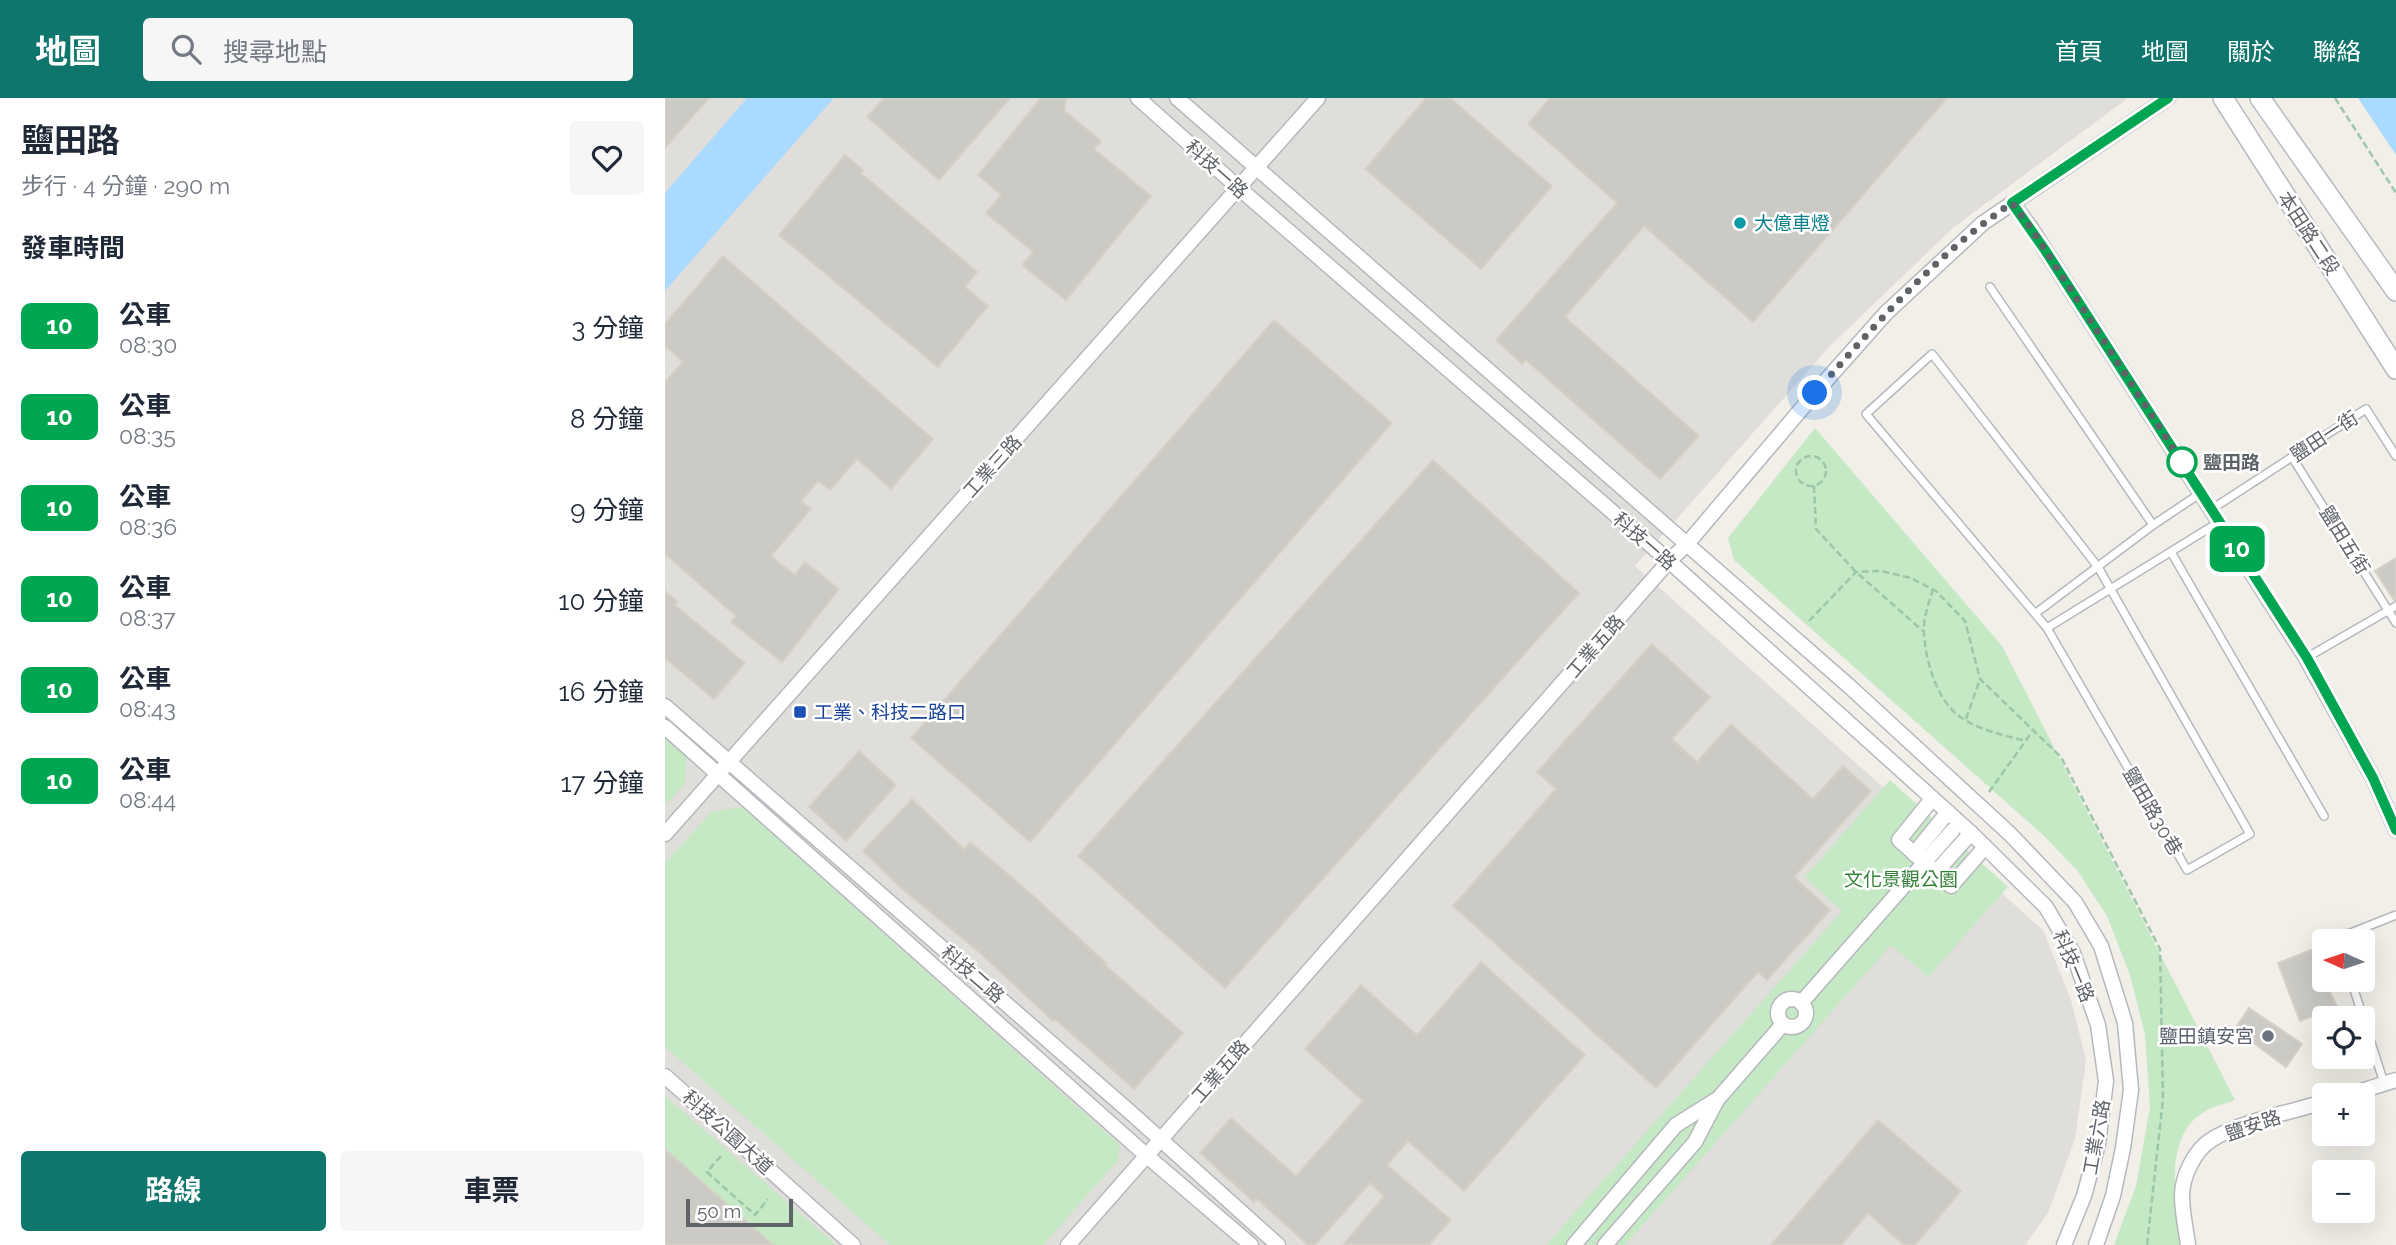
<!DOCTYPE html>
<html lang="zh-TW">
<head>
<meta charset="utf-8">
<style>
	:root { --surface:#fff; --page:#f6f6f7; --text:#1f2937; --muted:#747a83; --accent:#0f766e }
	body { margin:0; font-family:Raleway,"Noto Sans TC",sans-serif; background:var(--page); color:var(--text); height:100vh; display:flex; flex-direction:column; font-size:26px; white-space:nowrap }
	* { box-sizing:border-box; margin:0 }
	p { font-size:23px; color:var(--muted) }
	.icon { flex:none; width:38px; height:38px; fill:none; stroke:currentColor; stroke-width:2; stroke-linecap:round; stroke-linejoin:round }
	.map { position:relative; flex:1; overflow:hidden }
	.sheet { display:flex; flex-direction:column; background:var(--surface); width:665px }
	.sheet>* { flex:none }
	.badge { padding:0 14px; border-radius:10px; font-size:24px; line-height:46px }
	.needle { width:46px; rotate:273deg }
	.controls { position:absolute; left:1647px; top:831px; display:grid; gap:14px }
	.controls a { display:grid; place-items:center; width:63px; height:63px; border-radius:7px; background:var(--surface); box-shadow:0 7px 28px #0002; font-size:35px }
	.scale { position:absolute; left:21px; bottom:18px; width:107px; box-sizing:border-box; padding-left:7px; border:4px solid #5f6368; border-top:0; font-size:19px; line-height:24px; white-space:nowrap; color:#5f6368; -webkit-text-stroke:5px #fff; paint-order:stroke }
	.you { position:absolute; width:35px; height:35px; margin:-18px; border:5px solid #fff; border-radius:50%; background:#1a73e8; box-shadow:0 0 0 10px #1a73e833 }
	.map>.badge { position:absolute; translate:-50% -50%; box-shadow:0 0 0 4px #fff }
	h2 { padding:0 21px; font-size:26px; line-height:63px }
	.round { display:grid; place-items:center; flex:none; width:74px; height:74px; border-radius:7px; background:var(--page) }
	.head { display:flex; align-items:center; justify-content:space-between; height:119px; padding:0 21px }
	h1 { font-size:33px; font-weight:700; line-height:52px }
	.action { display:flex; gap:14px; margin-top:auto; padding:14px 21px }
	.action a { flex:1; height:80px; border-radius:7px; background:var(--accent); color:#fff; font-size:28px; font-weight:700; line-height:80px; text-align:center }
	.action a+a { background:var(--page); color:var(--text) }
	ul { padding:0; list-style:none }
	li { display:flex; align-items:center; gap:21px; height:91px; padding:0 21px }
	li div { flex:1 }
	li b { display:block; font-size:26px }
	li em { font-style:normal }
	li .badge { min-width:77px; font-weight:700; text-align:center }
	header { display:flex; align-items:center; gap:42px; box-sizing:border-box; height:98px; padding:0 35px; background:var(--accent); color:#fff }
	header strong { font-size:33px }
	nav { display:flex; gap:38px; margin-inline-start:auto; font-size:24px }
	.search { width:490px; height:63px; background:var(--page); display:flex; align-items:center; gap:18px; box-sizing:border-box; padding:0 24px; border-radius:7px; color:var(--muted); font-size:26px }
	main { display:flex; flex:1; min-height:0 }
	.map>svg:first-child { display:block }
	.industrial { fill:#e0deda }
	.green { fill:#c5e8c5 }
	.water { fill:#aadaff }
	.building { fill:#cccac5; stroke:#d6d1c6; stroke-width:2 }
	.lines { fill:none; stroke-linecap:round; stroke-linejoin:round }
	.lane-casing { stroke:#b5b8bc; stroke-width:10 }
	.street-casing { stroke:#b5b8bc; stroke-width:17 }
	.secondary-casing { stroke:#b6babf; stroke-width:22 }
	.path { stroke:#9cc7a9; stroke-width:2.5; stroke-dasharray:7 3.5; stroke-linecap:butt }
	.lane { stroke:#fff; stroke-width:7 }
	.street { stroke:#fff; stroke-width:14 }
	.secondary { stroke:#fff; stroke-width:19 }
	.line-casing { stroke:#fff; stroke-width:16 }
	.line { stroke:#00a651; stroke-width:10 }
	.walk { stroke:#5f6368; stroke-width:7; stroke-dasharray:0 12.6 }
	.culture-dot { fill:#0f9aa8; stroke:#fff; stroke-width:2.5 }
	.stop-dot { fill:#fff; stroke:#00a651; stroke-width:3.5 }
	.transit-dot { fill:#1a4fb4; stroke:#fff; stroke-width:2.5 }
	.worship-dot { fill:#6b7280; stroke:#fff; stroke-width:2.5 }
	.labels { text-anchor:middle; stroke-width:5; stroke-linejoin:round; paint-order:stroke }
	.street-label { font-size:19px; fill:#5f6368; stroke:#fff }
	.culture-label { font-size:19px; fill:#0d838f; stroke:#fff; text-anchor:start }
	.stop-label { font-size:19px; font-weight:bold; fill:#5f6368; stroke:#fff; text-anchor:start }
	.transit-label { font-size:19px; fill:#164399; stroke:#fff; text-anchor:start }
	.park-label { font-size:19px; fill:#348238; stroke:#fff }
	.worship-label { font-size:19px; fill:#5b616d; stroke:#fff; text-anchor:end }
</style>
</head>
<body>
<header>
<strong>地圖</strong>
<div class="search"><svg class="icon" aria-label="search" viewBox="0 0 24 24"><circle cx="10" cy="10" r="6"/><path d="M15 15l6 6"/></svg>搜尋地點</div>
<nav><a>首頁</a><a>地圖</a><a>關於</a><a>聯絡</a></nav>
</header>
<main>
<section class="sheet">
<div class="head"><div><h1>鹽田路</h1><p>步行 · 4 分鐘 · 290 m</p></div><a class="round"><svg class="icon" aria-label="heart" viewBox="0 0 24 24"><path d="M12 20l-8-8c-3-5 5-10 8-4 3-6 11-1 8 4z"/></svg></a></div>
<h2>發車時間</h2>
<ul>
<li><span class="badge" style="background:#00a651;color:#fff">10</span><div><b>公車</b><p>08:30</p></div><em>3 分鐘</em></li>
<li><span class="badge" style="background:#00a651;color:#fff">10</span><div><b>公車</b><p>08:35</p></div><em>8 分鐘</em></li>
<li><span class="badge" style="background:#00a651;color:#fff">10</span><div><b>公車</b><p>08:36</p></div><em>9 分鐘</em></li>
<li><span class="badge" style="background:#00a651;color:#fff">10</span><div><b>公車</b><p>08:37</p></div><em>10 分鐘</em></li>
<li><span class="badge" style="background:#00a651;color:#fff">10</span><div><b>公車</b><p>08:43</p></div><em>16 分鐘</em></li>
<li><span class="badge" style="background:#00a651;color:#fff">10</span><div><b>公車</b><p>08:44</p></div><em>17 分鐘</em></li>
</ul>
<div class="action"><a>路線</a><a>車票</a></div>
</section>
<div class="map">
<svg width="1731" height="1147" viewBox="0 0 1731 1147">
	<rect width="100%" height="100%" fill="#f1efe8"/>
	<path class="industrial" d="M0,0H1463L1289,129L1166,247L970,468L1378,832L1406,902L1421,962L1410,1041L1383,1115L1360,1147H0Z"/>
	<g class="green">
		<path d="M1150,330L1337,548L1570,1002C1560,1006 1547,1008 1539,1014C1496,1040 1512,1107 1516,1147H1449L1471,1088L1485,1009L1480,936L1465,877L1442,818L1412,772L1378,737L1069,462L1063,440Z"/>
		<path d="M0,641L21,659L20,686L0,707Z"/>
		<path d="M1225,682L1343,789L1263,879L1226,847L960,1147H881L1177,813L1140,779Z"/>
		<path d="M77,709L455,1047L452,1064L378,1147H225L0,949V765L46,714Z"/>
		<path d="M0,998L171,1147H0Z"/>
	</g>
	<g class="water">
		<path d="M82,0H169L0,193V95Z"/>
		<path d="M1693,0H1731V57Z"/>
	</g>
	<g class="building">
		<path d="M0,0H44L0,50Z"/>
		<path d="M219,0H345L274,82L202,19Z"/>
		<path d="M376,0H401L399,12L436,43L429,51L486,98L401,202L357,167L368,154L321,115L336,97L313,77Z"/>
		<path d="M761,0H785L887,88L816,171L700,71Z"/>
		<path d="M885,0H1282L1088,224L979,128L900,219L1034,338L995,381L861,262L857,266L831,242L952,105L863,26Z"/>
		<path d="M180,57L198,72L196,75L312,174L300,189L323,208L273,269L114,137Z"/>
		<path d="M58,158L268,341L226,391L192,361L165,392L153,383L136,403L146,411L106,458L130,477L140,464L174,491L117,564L66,524L71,518L0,456V284L18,264L0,248V226Z"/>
		<path d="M609,222L727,325L365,744L246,640Z"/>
		<path d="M768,362L914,495L560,890L413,758Z"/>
		<path d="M1731,460V502H1729L1710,473Z"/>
		<path d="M0,493L13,504L10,507L80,565L49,601L0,560Z"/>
		<path d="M987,546L1045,599L1007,641L1032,664L1066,626L1148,701L1178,668L1206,693L1129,779L1165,812L1102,882L1093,874L991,990L788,808L891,691L872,674Z"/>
		<path d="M194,653L231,687L181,743L144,709Z"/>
		<path d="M247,701L299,751L305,744L364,794L441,865L439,866L518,935L469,991L390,921L388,923L314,854L236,790L198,753Z"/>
		<path d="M1649,851L1659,882L1672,909L1635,923L1613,865Z"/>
		<path d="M816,864L920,957L799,1093L743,1043L722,1067L786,1122L764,1147H678L719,1098L705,1085L650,1147H643L592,1101L589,1104L535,1055L566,1020L631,1078L698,1003L640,951L696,887L752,937Z"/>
		<path d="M1584,910L1637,946L1621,969L1570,931Z"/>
		<path d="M1213,1022L1296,1093L1250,1147H1239L1203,1115L1176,1147H1106Z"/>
		<path d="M0,1051L108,1147H0Z"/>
	</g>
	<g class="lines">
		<g class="lane-casing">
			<g id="lane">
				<path d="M1325,189L1488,427"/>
				<path d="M1267,256L1433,469L1585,736L1522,772L1382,530L1201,316Z"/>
				<path d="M1627,359L1731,525"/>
				<path d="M1547,411L1701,311L1731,358"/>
				<path d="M1506,454L1659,718"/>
				<path d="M1371,515L1488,427L1536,395"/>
				<path d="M1382,530L1554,424"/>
				<path d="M1641,560L1731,508"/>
				<path d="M1674,844L1673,840L1731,817"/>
				<path d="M1686,882L1719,985"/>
			</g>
		</g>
		<g class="street-casing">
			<g id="street">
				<path d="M473,0L575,91L1004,463L1306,735L1381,809L1408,855L1433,927L1441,983L1433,1046L1419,1098L1399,1147"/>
				<path d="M512,0L1184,588L1345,736L1410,804L1436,848L1460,925L1466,992L1458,1050L1448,1098L1431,1147"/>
				<path d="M1347,105L1366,130L1641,560L1708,680L1731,732"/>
				<path d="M0,608L465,1014L613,1147"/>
				<path d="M0,629L482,1058L586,1147"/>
				<path d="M1267,701L1234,742L1286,788L1320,749"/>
				<path d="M0,736L653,0"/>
				<path d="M1249,756L1283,714"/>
				<path d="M1271,774L1306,735"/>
				<circle cx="1127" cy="915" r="14"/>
				<path d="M1136,905L1288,732"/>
				<path d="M0,978L188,1147"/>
				<path d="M1680,998L1731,982"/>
				<path d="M403,1147L1004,463L1022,446L1150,295L1221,215L1318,125L1503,0"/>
				<path d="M909,1147L1011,1027L1051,1002"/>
				<path d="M940,1147L1030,1044L1052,1002L1118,926"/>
				<path d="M1523,1147C1521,1131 1517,1114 1517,1098C1517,1079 1529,1053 1546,1042C1574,1024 1626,1014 1659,1004"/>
			</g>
		</g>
		<g class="secondary-casing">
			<g id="secondary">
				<path d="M1558,0L1731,271"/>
				<path d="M1595,0L1731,193"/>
			</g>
		</g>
		<g class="path">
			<path d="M1670,0L1731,95"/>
			<circle cx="1146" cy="373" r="15"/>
			<path d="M1149,388L1151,431L1191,474L1258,533"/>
			<path d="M1268,491C1264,505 1258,520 1259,534C1260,561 1271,601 1294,618C1313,632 1338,637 1361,643"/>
			<path d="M1144,523L1191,474L1216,473L1246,480L1271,493L1300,523L1315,581L1396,659L1495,851L1498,1001L1482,1147"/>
			<path d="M1301,621L1315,581"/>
			<path d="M1324,694L1367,634"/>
			<path d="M56,1058L42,1074L90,1117L103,1101"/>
		</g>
		<use href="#lane" class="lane"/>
		<use href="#street" class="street"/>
		<use href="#secondary" class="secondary"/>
	</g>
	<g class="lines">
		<g class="line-casing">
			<path id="line" d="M1503,0L1347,105L1380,152L1642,560L1708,680L1731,732"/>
		</g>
		<use href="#line" class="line"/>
		<path class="walk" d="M1150,295C1209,228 1272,155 1347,105L1366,130L1522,372L1517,364"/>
	</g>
	<circle class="culture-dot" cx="1075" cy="125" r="7"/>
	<circle class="stop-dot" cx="1517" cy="364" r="14"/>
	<rect class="transit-dot" x="128" y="607" width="14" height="14" rx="3.5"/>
	<circle class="worship-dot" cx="1603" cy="938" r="7"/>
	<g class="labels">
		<g class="street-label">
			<text transform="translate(552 71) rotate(42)" y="7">科技一路</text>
			<text transform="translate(1644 135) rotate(57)" y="7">本田路二段</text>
			<text transform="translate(1659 338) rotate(-33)" y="7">鹽田一街</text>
			<text transform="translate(327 368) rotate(-48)" y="7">工業三路</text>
			<text transform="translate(1680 442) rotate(58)" y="7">鹽田五街</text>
			<text transform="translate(980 443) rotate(41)" y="7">科技一路</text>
			<text transform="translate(930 548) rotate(-49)" y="7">工業五路</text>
			<text transform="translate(1488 713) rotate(60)" y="7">鹽田路30巷</text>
			<text transform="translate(1409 868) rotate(67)" y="7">科技一路</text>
			<text transform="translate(308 876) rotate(41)" y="7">科技二路</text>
			<text transform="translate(555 973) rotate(-49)" y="7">工業五路</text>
			<text transform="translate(1588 1027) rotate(-19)" y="7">鹽安路</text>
			<text transform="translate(63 1034) rotate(42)" y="7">科技公園大道</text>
			<text transform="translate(1431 1039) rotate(-80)" y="7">工業六路</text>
		</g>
		<g class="culture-label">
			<text x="1089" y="132">大億車燈</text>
		</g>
		<g class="stop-label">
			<text x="1538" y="371">鹽田路</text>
		</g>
		<g class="transit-label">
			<text x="149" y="621">工業、科技二路口</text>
		</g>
		<g class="park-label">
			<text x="1236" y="788">文化景觀公園</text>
		</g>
		<g class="worship-label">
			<text x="1589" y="945">鹽田鎮安宮</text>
		</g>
	</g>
</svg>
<div class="controls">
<a><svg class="needle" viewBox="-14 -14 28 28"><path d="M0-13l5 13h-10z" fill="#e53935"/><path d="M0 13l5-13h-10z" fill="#747a83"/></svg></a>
<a><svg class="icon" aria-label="locate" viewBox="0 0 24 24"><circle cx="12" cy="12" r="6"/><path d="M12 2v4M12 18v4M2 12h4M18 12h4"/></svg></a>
<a>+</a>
<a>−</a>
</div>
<div class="scale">50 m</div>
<div class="you" style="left:1150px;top:295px"></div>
<b class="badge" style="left:1572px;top:451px;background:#00a651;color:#fff">10</b>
</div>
</main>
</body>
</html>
